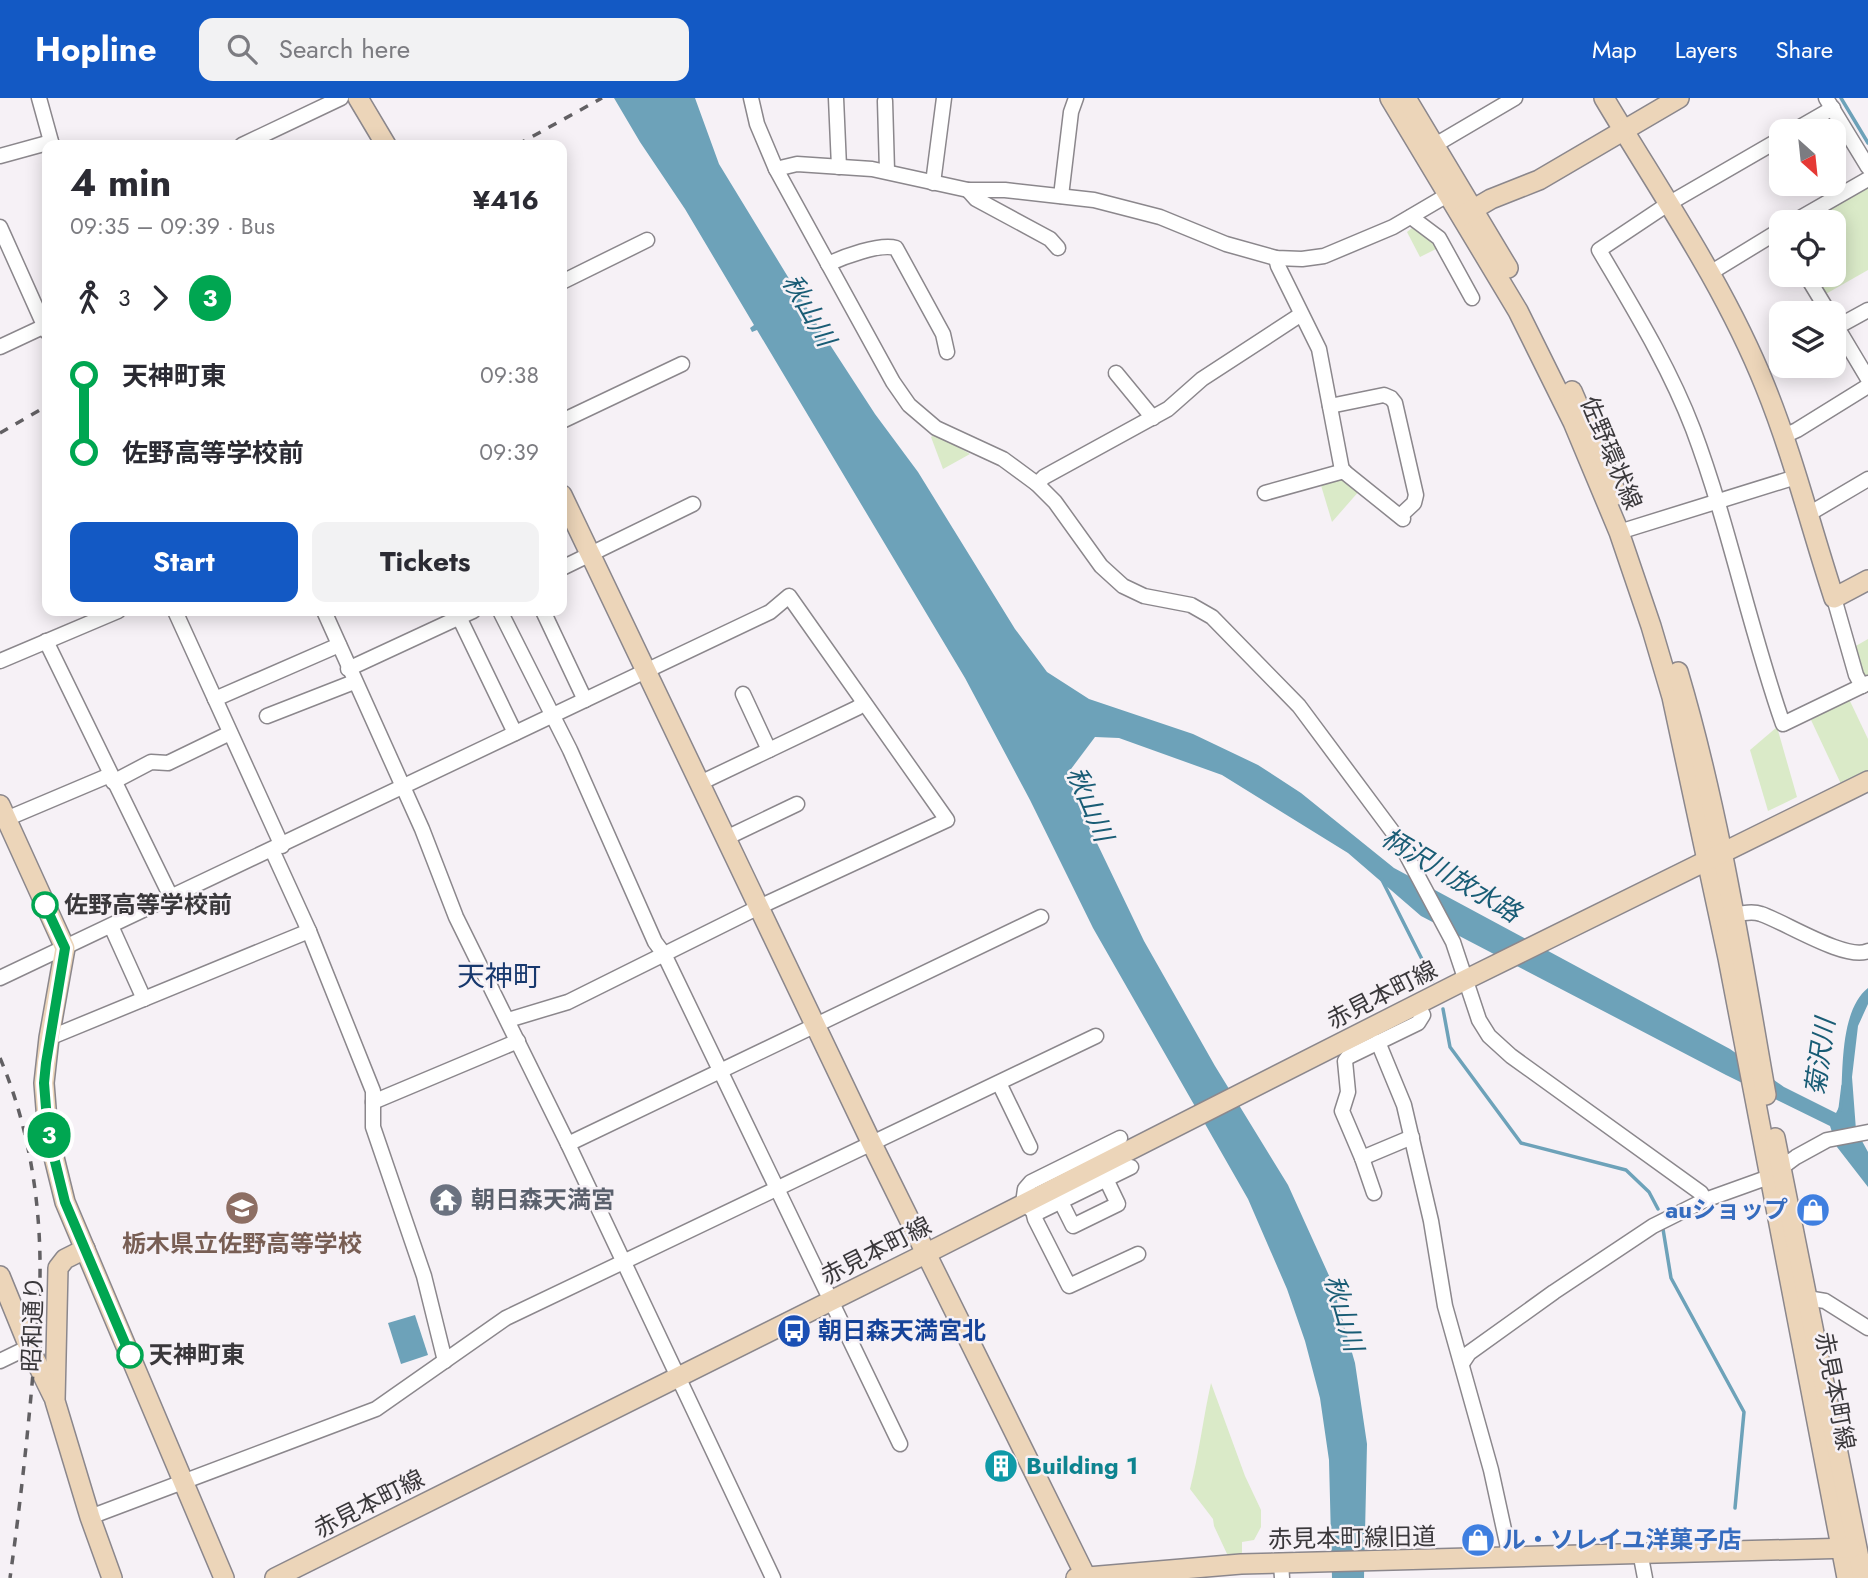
<!DOCTYPE html>
<html lang="en">
<head>
<meta charset="utf-8">
<style>
	:root { --surface:#fff; --page:#f2f2f3; --text:#2b2b33; --muted:#7c7c81; --accent:#1359c4 }
	body { margin:0; font-family:Jost,"Noto Sans JP",sans-serif; background:var(--page); color:var(--text); height:100vh; display:flex; flex-direction:column; font-size:26px; white-space:nowrap }
	* { box-sizing:border-box; margin:0 }
	p { font-size:23px; color:var(--muted) }
	.icon { flex:none; width:38px; height:38px; fill:none; stroke:currentColor; stroke-width:2; stroke-linecap:round; stroke-linejoin:round }
	.map { position:relative; flex:1; overflow:hidden }
	.sheet { position:absolute; left:42px; top:42px; width:525px; height:476px; display:flex; flex-direction:column; background:var(--surface); border-radius:14px; box-shadow:0 4px 18px #0003 }
	.sheet>* { flex:none }
	.badge { padding:0 14px; border-radius:23px; font-size:24px; line-height:46px }
	.needle { width:46px; rotate:153deg }
	.tools { position:absolute; left:1769px; top:21px; display:grid; gap:14px }
	.tools a { display:grid; place-items:center; width:77px; height:77px; border-radius:14px; background:var(--surface); box-shadow:0 4px 18px #0003; font-size:35px }
	.map>.badge { position:absolute; translate:-50% -50%; box-shadow:0 0 0 4px #fff }
	.legs { display:flex; align-items:center; gap:10px; height:77px; padding:0 28px; font-size:23px }
	.legs p { margin-inline-start:auto }
	.headline { display:flex; align-items:center; justify-content:space-between; height:119px; padding:0 28px }
	h1 { font-size:38px; font-weight:700; line-height:52px }
	.cta { display:flex; gap:14px; margin-top:auto; padding:14px 28px }
	.cta a { flex:1; height:80px; border-radius:14px; background:var(--accent); color:#fff; font-size:28px; font-weight:700; line-height:80px; text-align:center }
	.cta a+a { background:var(--page); color:var(--text) }
	ul { padding:0 28px; list-style:none }
	li { display:flex; align-items:center; gap:24px; height:77px; font-size:26px }
	li i { display:grid; place-items:center; width:10px; height:100%; margin:0 9px; background:currentColor }
	li i::after { content:''; width:18px; height:18px; margin:-9px; border:5px solid; border-radius:50%; background:var(--surface) }
	li p { margin-inline-start:auto }
	li:first-child i { background:linear-gradient(#0000 50%,currentColor 0) }
	li:last-child i { background:linear-gradient(currentColor 50%,#0000 0) }
	header { display:flex; align-items:center; gap:42px; box-sizing:border-box; height:98px; padding:0 35px; background:var(--accent); color:#fff }
	header strong { font-size:33px }
	nav { display:flex; gap:38px; margin-inline-start:auto; font-size:24px }
	.search { width:490px; height:63px; background:var(--page); display:flex; align-items:center; gap:18px; box-sizing:border-box; padding:0 24px; border-radius:14px; color:var(--muted); font-size:26px }
	.map>svg:first-child { display:block }
	.green { fill:#daeac8 }
	.water { fill:#6da2b9 }
	.lines { fill:none; stroke-linecap:round; stroke-linejoin:round }
	.stream { stroke:#6da2b9; stroke-width:3.5 }
	.street-casing { stroke:#8b878c; stroke-width:17 }
	.secondary-casing { stroke:#8b878c; stroke-width:22 }
	.street { stroke:#fff; stroke-width:14 }
	.secondary { stroke:#ecd5b9; stroke-width:19 }
	.rail { stroke:#626063; stroke-width:3.5; stroke-dasharray:9 9; stroke-linecap:butt }
	.line-1-casing { stroke:#fff; stroke-width:16 }
	.line-1 { stroke:#00a651; stroke-width:10 }
	.stop-1-dot { fill:#fff; stroke:#00a651; stroke-width:3.5 }
	.labels { text-anchor:middle; stroke-width:5; stroke-linejoin:round; paint-order:stroke }
	.street-label { font-size:24px; fill:#3a383b; stroke:#f6f1f6 }
	.stop-label { font-size:24px; font-weight:bold; fill:#3a383b; stroke:#f6f1f6; text-anchor:start }
	.worship-label { font-size:24px; font-weight:bold; fill:#5b616d; stroke:#f6f1f6; text-anchor:start }
	.shop-label { font-size:24px; font-weight:bold; fill:#366cbe; stroke:#f6f1f6; text-anchor:end }
	.education-label { font-size:24px; font-weight:bold; fill:#785e54; stroke:#f6f1f6 }
	.transit-label { font-size:24px; font-weight:bold; fill:#164399; stroke:#f6f1f6; text-anchor:start }
	.culture-label { font-size:24px; font-weight:bold; fill:#0d838f; stroke:#f6f1f6; text-anchor:start }
	.water-label { font-size:26px; font-style:italic; fill:#195c75; stroke:#f6f1f6 }
	.quarter-label { font-size:28px; fill:#17386d; stroke:#f6f1f6 }
</style>
</head>
<body>
<header>
<strong>Hopline</strong>
<div class="search"><svg class="icon" aria-label="search" viewBox="0 0 24 24"><circle cx="10" cy="10" r="6"/><path d="M15 15l6 6"/></svg>Search here</div>
<nav><a>Map</a><a>Layers</a><a>Share</a></nav>
</header>
<div class="map">
<svg width="1868" height="1480" viewBox="0 0 1868 1480">
	<rect width="100%" height="100%" fill="#f6f1f6"/>
	<g class="green">
		<path d="M1868,88V172L1824,197L1812,177H1834V124H1804Z"/>
		<path d="M1412,130L1440,149L1420,159L1407,134Z"/>
		<path d="M936,336L970,356L943,371L931,339Z"/>
		<path d="M1343,379L1360,392L1332,424L1320,384Z"/>
		<path d="M1868,541V577L1865,578L1854,549Z"/>
		<path d="M1849,601L1868,641V673L1841,686L1811,622Z"/>
		<path d="M1777,629L1797,699L1768,713L1750,652Z"/>
		<path d="M1211,1285L1245,1378L1261,1412V1429L1254,1442L1242,1444V1457L1228,1458L1214,1428L1213,1421L1190,1391C1199,1356 1203,1321 1211,1285Z"/>
	</g>
	<g class="water">
		<path d="M614,0H695L719,66L821,233L875,316L918,374L1015,531L1047,574L1089,601L1193,636L1258,667L1301,695L1394,770L1730,951L1784,989L1836,1015L1841,1005C1843,972 1840,912 1868,890V906L1858,928L1852,979L1856,1032L1868,1054V1089L1837,1049L1830,1028L1726,977L1421,818L1348,755L1222,677L1119,640L1095,639L1071,671V686L1083,716L1144,843L1215,968L1288,1087L1331,1182L1355,1265L1367,1346L1364,1480H1332L1329,1362L1320,1300L1305,1243L1287,1191L1248,1101L1093,830L1030,702L965,580L757,232L752,234L750,230L754,227L685,111L640,44Z"/>
		<path d="M415,1217L428,1257L401,1266L388,1225Z"/>
	</g>
	<g class="lines">
		<g class="stream">
			<path d="M1841,0L1868,45"/>
			<path d="M1382,782L1433,883"/>
			<path d="M1443,911L1450,949L1521,1045L1626,1072L1649,1094L1658,1111"/>
			<path d="M1840,1012L1843,988"/>
			<path d="M1663,1131L1671,1180L1744,1314L1735,1410"/>
		</g>
		<g class="street-casing">
			<g id="street">
				<path d="M39,0L52,47"/>
				<path d="M751,0L757,26L776,71L893,284L909,307L936,330L1003,361L1037,386L1055,404L1101,468L1123,488L1144,498L1191,507L1212,519L1299,608L1398,741L1453,844L1479,922L1489,938L1511,958L1701,1095L1705,1102"/>
				<path d="M836,0L839,69"/>
				<path d="M1826,0L1868,69"/>
				<path d="M885,3L887,73"/>
				<path d="M1793,33L1833,10"/>
				<path d="M1782,40L1668,106L1599,152C1633,210 1669,268 1693,331C1729,427 1749,529 1783,626L1868,585"/>
				<path d="M242,47L341,0"/>
				<path d="M1435,47L1515,0"/>
				<path d="M0,58L51,44"/>
				<path d="M776,71L797,66L872,71L968,92H1005L1094,102L1160,119L1226,146L1276,160L1302,161L1324,158L1393,129L1456,92"/>
				<path d="M933,85L944,0"/>
				<path d="M968,92L976,101L1050,141L1058,150"/>
				<path d="M1061,98L1071,14L1076,0"/>
				<path d="M1411,119L1439,140L1472,200"/>
				<path d="M1793,124L1868,81"/>
				<path d="M0,129L47,234"/>
				<path d="M1276,160L1278,168L1319,251L1342,372L1403,421"/>
				<path d="M828,166C843,159 880,145 896,150L943,236L947,254"/>
				<path d="M1710,175L1782,131"/>
				<path d="M1806,177L1829,215"/>
				<path d="M562,184L647,142"/>
				<path d="M1834,224L1868,281"/>
				<path d="M1837,229L1868,212"/>
				<path d="M0,249L47,227"/>
				<path d="M1116,275L1153,320"/>
				<path d="M1330,308L1384,297L1391,300L1395,305L1416,397L1414,405L1400,418"/>
				<path d="M562,323L682,266"/>
				<path d="M1784,338L1797,332L1868,288"/>
				<path d="M1037,386L1044,379L1168,311L1202,281L1300,217"/>
				<path d="M1265,395L1344,373"/>
				<path d="M1807,417L1868,381"/>
				<path d="M1619,434L1796,379"/>
				<path d="M562,470L693,406"/>
				<path d="M1834,500L1856,577L1862,588"/>
				<path d="M175,513L282,748"/>
				<path d="M324,513L422,731L456,819L568,1046L773,1480"/>
				<path d="M500,513L570,652L655,844L664,856L900,1346"/>
				<path d="M543,513L585,602"/>
				<path d="M459,519L515,635"/>
				<path d="M46,543L171,799"/>
				<path d="M0,563L118,513"/>
				<path d="M348,571L473,513"/>
				<path d="M743,596L769,652"/>
				<path d="M215,601L339,547"/>
				<path d="M267,618L354,584"/>
				<path d="M113,684L151,664L168,665L230,635"/>
				<path d="M700,685L857,610L864,605"/>
				<path d="M6,721L110,677"/>
				<path d="M726,740L797,706"/>
				<path d="M272,752L309,833L373,993V1029L424,1178L445,1263"/>
				<path d="M1734,817C1742,815 1753,813 1761,816C1785,824 1846,863 1868,853"/>
				<path d="M111,828L144,901"/>
				<path d="M0,880L770,514L789,498L947,722L759,809L568,904L508,922"/>
				<path d="M49,940L309,833"/>
				<path d="M1378,944L1404,1007L1431,1123L1445,1208L1491,1372L1510,1459"/>
				<path d="M999,985L1030,1049"/>
				<path d="M373,1004L518,943"/>
				<path d="M1120,1040L1031,1084L1025,1091L1023,1105L1033,1113L1039,1114L1131,1069"/>
				<path d="M568,1046L1041,819"/>
				<path d="M1362,1060L1412,1039"/>
				<path d="M1374,1095L1362,1060L1342,1013L1348,994L1345,963L1348,959L1418,925L1423,917L1418,907"/>
				<path d="M1061,1104L1073,1128L1118,1106L1106,1081"/>
				<path d="M1033,1113L1035,1121L1069,1188L1138,1156"/>
				<path d="M1807,1200L1825,1203L1868,1230"/>
				<path d="M0,1263L29,1249"/>
				<path d="M1463,1264L1469,1255L1554,1194L1653,1128L1705,1102L1769,1079L1796,1059L1827,1042L1868,1034"/>
				<path d="M90,1419L376,1311L506,1220L1096,938"/>
				<path d="M1640,1454L1645,1480"/>
				<path d="M1281,1466L1282,1480"/>
			</g>
		</g>
		<g class="secondary-casing">
			<g id="secondary">
				<path d="M358,0L386,47"/>
				<path d="M1390,0L1518,213L1573,324L1619,434L1651,528L1672,599L1728,860L1847,1480"/>
				<path d="M1406,0L1508,170"/>
				<path d="M1604,0C1660,94 1724,186 1765,288C1793,357 1811,430 1834,500L1868,482"/>
				<path d="M1462,118L1491,101L1539,82L1679,0"/>
				<path d="M1572,293L1617,397"/>
				<path d="M562,397L872,1046L1086,1479"/>
				<path d="M1678,574C1719,712 1741,855 1766,997"/>
				<path d="M0,707L65,850L49,940L44,985L48,1035L65,1104L224,1480"/>
				<path d="M1775,1040L1863,1480"/>
				<path d="M85,1151L65,1161L58,1170L55,1303L90,1419L112,1480"/>
				<path d="M0,1178L29,1249L53,1298"/>
				<path d="M275,1480L927,1155L1467,881L1868,683"/>
				<path d="M1076,1480L1241,1466L1851,1450"/>
			</g>
		</g>
		<use href="#street" class="street"/>
		<use href="#secondary" class="secondary"/>
		<g class="rail">
			<path d="M517,47L602,0"/>
			<path d="M0,335L47,308"/>
			<path d="M0,960C29,1028 41,1105 40,1178C40,1207 36,1235 34,1263C28,1336 20,1408 10,1480"/>
		</g>
	</g>
	<g class="lines">
		<g class="line-1-casing">
			<path id="line-1" d="M45,807L65,850L46,965L44,985L48,1035L65,1104L130,1257"/>
		</g>
		<use href="#line-1" class="line-1"/>
	</g>
	<defs>
		<g id="temple-disc" transform="scale(1.75)"><circle r="9.5" fill="#6b7280" stroke="#f6f1f6"/><path d="M0-6L5-2H3V0L6.5 2.5H4V6H1.5V3h-3V6H-4V2.5H-6.5L-3 0V-2H-5Z" fill="#fff"/></g>
		<g id="school-disc" transform="scale(1.75)"><circle r="9.5" fill="#8d6e63" stroke="#f6f1f6"/><path d="M0-5L7-2L0 1L-7-2ZM-4 1L0 2.5L4 1V4Q0 6-4 4Z" fill="#fff"/></g>
		<g id="shop-disc" transform="scale(1.75)"><circle r="9.5" fill="#3f7fe0" stroke="#f6f1f6"/><path d="M-5-2.5h2.3a2.7 3.5 0 0 1 5.4 0H5L5.5 6h-11ZM-1.5-2.5h3a1.5 2.3 0 0 0-3 0Z" fill="#fff"/></g>
		<g id="bus-disc" transform="scale(1.75)"><circle r="9.5" fill="#1a4fb4" stroke="#f6f1f6"/><path d="M-5-6H5V4H4V6H2V4H-2V6H-4V4H-5ZM-3.5-4V0h7V-4ZM-3.5 1.2v1.5H-2V1.2ZM2 1.2v1.5H3.5V1.2Z" fill="#fff"/></g>
		<g id="building-disc" transform="scale(1.75)"><circle r="9.5" fill="#0f9aa8" stroke="#f6f1f6"/><path d="M-4-6H4V6H1V3H-1V6H-4ZM-2.5-4.3h1.7v1.8h-1.7ZM.8-4.3h1.7v1.8H.8ZM-2.5-1h1.7V.8h-1.7ZM.8-1h1.7V.8H.8Z" fill="#fff"/></g>
	</defs>
	<g fill-rule="evenodd">
		<use href="#temple-disc" x="446" y="1102"/>
		<use href="#school-disc" x="242" y="1110"/>
		<use href="#shop-disc" x="1813" y="1112"/>
		<use href="#bus-disc" x="794" y="1233"/>
		<use href="#building-disc" x="1001" y="1368"/>
		<use href="#shop-disc" x="1478" y="1442"/>
	</g>
	<g class="stop-1-dot">
		<circle cx="45" cy="807" r="12"/>
		<circle cx="130" cy="1257" r="12"/>
	</g>
	<g class="labels">
		<g class="street-label">
			<text transform="translate(1611 355) rotate(67)" y="8">佐野環状線</text>
			<text transform="translate(1382 897) rotate(-27)" y="8">赤見本町線</text>
			<text transform="translate(876 1153) rotate(-27)" y="8">赤見本町線</text>
			<text transform="translate(33 1226) rotate(-88)" y="8">昭和通り</text>
			<text transform="translate(1835 1293) rotate(79)" y="8">赤見本町線</text>
			<text transform="translate(369 1406) rotate(-27)" y="8">赤見本町線</text>
			<text transform="translate(1352 1440) rotate(-1)" y="8">赤見本町線旧道</text>
		</g>
		<g class="stop-label">
			<text x="64" y="815">佐野高等学校前</text>
			<text x="149" y="1265">天神町東</text>
		</g>
		<g class="worship-label">
			<text x="471" y="1110">朝日森天満宮</text>
		</g>
		<g class="shop-label">
			<text x="1788" y="1120">auショップ</text>
			<text x="1502" y="1450" text-anchor="start">ル・ソレイユ洋菓子店</text>
		</g>
		<g class="education-label">
			<text x="242" y="1154">栃木県立佐野高等学校</text>
		</g>
		<g class="transit-label">
			<text x="818" y="1241">朝日森天満宮北</text>
		</g>
		<g class="culture-label">
			<text x="1026" y="1376">Building 1</text>
		</g>
		<g class="water-label">
			<text transform="translate(809 212) rotate(60)" y="9">秋山川</text>
			<text transform="translate(1090 706) rotate(67)" y="9">秋山川</text>
			<text transform="translate(1451 777) rotate(31)" y="9">柄沢川放水路</text>
			<text transform="translate(1820 959) rotate(-82)" y="9">菊沢川</text>
			<text transform="translate(1344 1215) rotate(74)" y="9">秋山川</text>
		</g>
		<g class="quarter-label">
			<text x="499" y="888">天神町</text>
		</g>
	</g>
</svg>
<div class="tools">
<a><svg class="needle" viewBox="-14 -14 28 28"><path d="M0-13l5 13h-10z" fill="#e53935"/><path d="M0 13l5-13h-10z" fill="#7c7c81"/></svg></a>
<a><svg class="icon" aria-label="locate" viewBox="0 0 24 24"><circle cx="12" cy="12" r="6"/><path d="M12 2v4M12 18v4M2 12h4M18 12h4"/></svg></a>
<a><svg class="icon" aria-label="layers" viewBox="0 0 24 24"><path d="M12 4l9 5-9 5-9-5zM3 14l9 5 9-5"/></svg></a>
</div>
<b class="badge" style="left:49px;top:1037px;background:#00a651;color:#fff">3</b>
<section class="sheet">
<div class="headline"><div><h1>4 min</h1><p>09:35 – 09:39 · Bus</p></div><b>¥416</b></div>
<div class="legs"><svg class="icon" aria-label="walk" viewBox="0 0 24 24"><circle cx="13" cy="4" r="2"/><path d="M13 8l-2 6 4 7M11 14l-3 7M7 12l3-4h3l4 4"/></svg>3<svg class="icon" aria-label="forward" viewBox="0 0 24 24"><path d="M9 5l7 7-7 7"/></svg><b class="badge" style="background:#00a651;color:#fff">3</b></div>
<ul>
<li><i style="color:#00a651"></i><b>天神町東</b><p>09:38</p></li>
<li><i style="color:#00a651"></i><b>佐野高等学校前</b><p>09:39</p></li>
</ul>
<div class="cta"><a>Start</a><a>Tickets</a></div>
</section>
</div>
</body>
</html>
